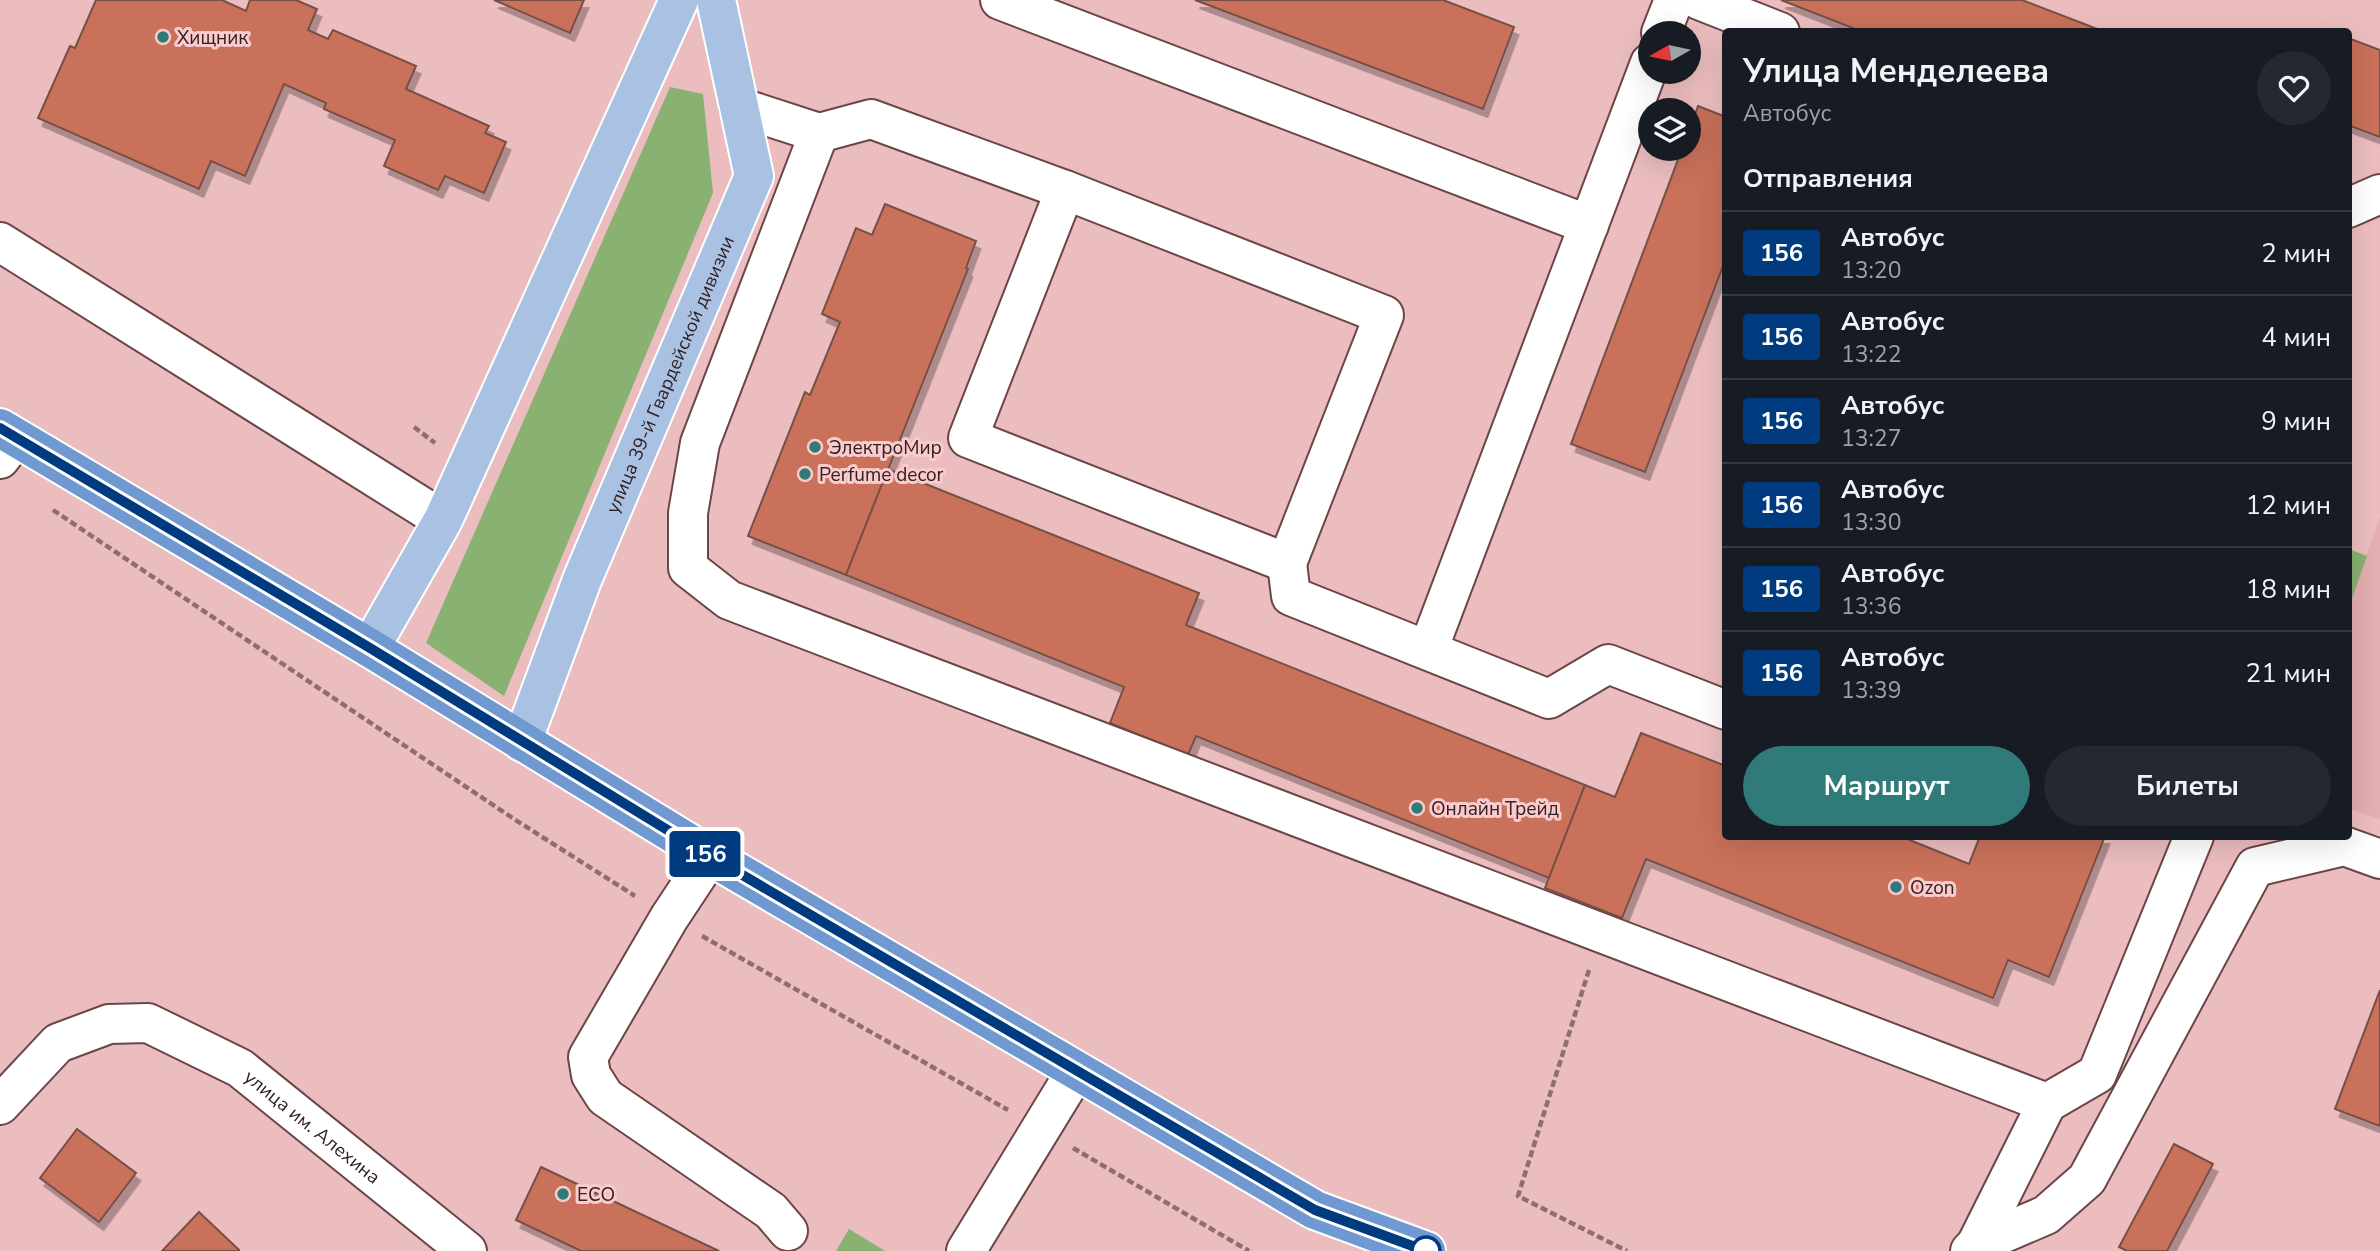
<!DOCTYPE html>
<html lang="ru">
<head>
<meta charset="utf-8">
<style>
	:root { --surface:#171b24; --page:#242831; --text:#f1f3f6; --muted:#9ea1a6; --line:#363941; --accent:#317a7a }
	body { margin:0; font-family:"Nunito Sans",sans-serif; background:var(--page); color:var(--text); height:100vh; display:flex; flex-direction:column; font-size:26px; white-space:nowrap }
	* { box-sizing:border-box; margin:0 }
	p { font-size:23px; color:var(--muted) }
	.icon { flex:none; width:38px; height:38px; fill:none; stroke:currentColor; stroke-width:2; stroke-linecap:round; stroke-linejoin:round }
	.map { position:relative; flex:1; overflow:hidden }
	.panel { position:absolute; left:1722px; top:28px; width:630px; height:812px; display:flex; flex-direction:column; background:var(--surface); border-radius:7px; box-shadow:0 7px 28px #0002 }
	.panel>* { flex:none }
	.badge { padding:0 14px; border-radius:5px; font-size:24px; line-height:46px }
	.needle { width:46px; rotate:261deg }
	.buttons { position:absolute; left:1638px; top:21px; display:grid; gap:14px }
	.buttons a { display:grid; place-items:center; width:63px; height:63px; border-radius:50%; background:var(--surface); box-shadow:0 7px 28px #0002; font-size:35px }
	.map>.badge { position:absolute; translate:-50% -50%; box-shadow:0 0 0 4px #fff }
	h2 { padding:0 21px; font-size:26px; line-height:63px }
	.round { display:grid; place-items:center; flex:none; width:74px; height:74px; border-radius:37px; background:var(--page) }
	.overview { display:flex; align-items:center; justify-content:space-between; height:119px; padding:0 21px }
	h1 { font-size:33px; font-weight:700; line-height:52px }
	.primary-button { display:flex; gap:14px; margin-top:auto; padding:14px 21px }
	.primary-button a { flex:1; height:80px; border-radius:42px; background:var(--accent); color:#fff; font-size:28px; font-weight:700; line-height:80px; text-align:center }
	.primary-button a+a { background:var(--page); color:var(--text) }
	ul { padding:0; list-style:none }
	li { display:flex; align-items:center; gap:21px; height:84px; padding:0 21px; border-top:2px solid var(--line) }
	li div { flex:1 }
	li b { display:block; font-size:26px }
	li em { font-style:normal }
	li .badge { min-width:77px; font-weight:700; text-align:center }
	.map>svg:first-child { display:block }
	.built { fill:#e5aeb1 }
	.green { fill:#88b172 }
	.building { fill:#c9715a; stroke:#775046; stroke-width:2; filter:url(#shadow) }
	.lines { fill:none; stroke-linecap:round; stroke-linejoin:round }
	.minor-casing { stroke:#6c4547; stroke-width:42 }
	.major-casing { stroke:#fff; stroke-width:42 }
	.highway-casing { stroke:#fff; stroke-width:42 }
	.path { stroke:#8e6e70; stroke-width:4.5; stroke-dasharray:7 3.5; stroke-linecap:butt }
	.minor { stroke:#fff; stroke-width:38 }
	.major { stroke:#a9c2e3; stroke-width:38 }
	.highway { stroke:#6f99d0; stroke-width:38 }
	.line-casing { stroke:#fff; stroke-width:16 }
	.line { stroke:#003b80; stroke-width:10 }
	.poi-dot { fill:#317a7a; stroke:#facacc; stroke-width:2.5 }
	.stop-dot { fill:#fff; stroke:#003b80; stroke-width:3.5 }
	.labels { text-anchor:middle; stroke-width:6; stroke-linejoin:round; paint-order:stroke }
	.poi-label { font-size:19px; fill:#322122; stroke:#facacc; text-anchor:start }
	.street-label { font-size:19px; fill:#322122; stroke:#facacc }
</style>
</head>
<body>
<div class="map">
<svg width="2380" height="1251" viewBox="0 0 2380 1251">
	<defs>
		<filter id="shadow"><feDropShadow dx="4.5" dy="8" stdDeviation="0" flood-color="#0004"/></filter>
	</defs>
	<rect width="100%" height="100%" fill="#ecbdbf"/>
	<path class="built" d="M2380,517V819L2349,809L2348,607Z"/>
	<g class="green">
		<path d="M670,87L703,94L713,193L504,696L426,643Z"/>
		<path d="M2349,549L2367,556L2349,607L2348,549Z"/>
		<path d="M849,1229L885,1251H836Z"/>
	</g>
	<g class="building">
		<path d="M96,0H222L246,11L250,0H296L317,9L308,30L328,39L333,30L416,66L406,89L489,126L485,133L506,142L484,193L445,176L438,190L384,166L395,140L324,109L326,103L284,84L245,176L211,161L199,189L38,118L70,46L75,48Z"/>
		<path d="M494,0H584L570,33Z"/>
		<path d="M1195,0H1443L1514,27L1483,109Z"/>
		<path d="M1781,0H2022L2105,32H1863Z"/>
		<path d="M2348,38L2380,50V137L2348,125Z"/>
		<path d="M1698,106L1726,117V258L1645,472L1571,444L1682,149H1689V131Z"/>
		<path d="M885,204L976,241L966,268L968,269L846,575L748,536L805,392L810,395L840,322L822,314L856,228L872,235Z"/>
		<path d="M888,469L1199,593L1186,625L1585,785L1549,878L1196,736L1188,755L1110,723L1124,687L846,575Z"/>
		<path d="M1641,733L1726,766V836H1900L1969,864L1980,836H2105L2049,977L2008,960L1993,998L1646,859L1622,918L1545,888L1585,785L1615,797Z"/>
		<path d="M2380,990V1126L2335,1109Z"/>
		<path d="M77,1129L136,1173L99,1222L40,1178Z"/>
		<path d="M2174,1144L2213,1164L2167,1251H2127L2119,1247Z"/>
		<path d="M541,1167L719,1251H581L516,1220Z"/>
		<path d="M199,1212L239,1250V1251H162Z"/>
	</g>
	<g class="lines">
		<g class="minor-casing">
			<g id="minor">
				<path d="M1000,0L1589,225"/>
				<path d="M1699,0L1780,32"/>
				<path d="M1661,33L1674,0"/>
				<path d="M739,107L819,133L700,443L688,513V568L729,600L2047,1103L1976,1245"/>
				<path d="M819,133L871,119L1065,190"/>
				<path d="M1065,190L1384,315L1287,563L968,438Z"/>
				<path d="M2348,208L2380,194"/>
				<path d="M0,242L443,520"/>
				<path d="M0,459L16,438"/>
				<path d="M1287,563L1291,596L1549,699L1608,664L1726,710"/>
				<path d="M1428,650L1650,63"/>
				<path d="M710,856L669,918L588,1057L591,1075L605,1097L771,1211L788,1231"/>
				<path d="M2047,1103L2097,1074L2194,836"/>
				<path id="s1" d="M0,1105L58,1043L109,1024L148,1023L240,1068L467,1251"/>
				<path d="M966,1251L1076,1071"/>
				<path d="M1970,1251L1976,1245L2046,1215L2087,1179L2255,867L2344,846L2380,859"/>
			</g>
		</g>
		<g class="major-casing">
			<g id="major">
				<path d="M370,648L443,520L679,0"/>
				<path id="s2" d="M522,742L582,580L754,176L716,0"/>
			</g>
		</g>
		<g class="highway-casing">
			<path id="highway" d="M0,428L370,648L710,856L1315,1210L1426,1251"/>
		</g>
		<g class="path">
			<path d="M414,427L435,443"/>
			<path d="M53,510L514,819L635,896"/>
			<path d="M702,936L1008,1110"/>
			<path d="M1589,970L1518,1196L1627,1251"/>
			<path d="M1073,1148L1249,1251"/>
		</g>
		<use href="#minor" class="minor"/>
		<use href="#major" class="major"/>
		<use href="#highway" class="highway"/>
	</g>
	<g class="lines">
		<g class="line-casing">
			<path id="line" d="M0,428L370,648L710,856L1315,1210L1426,1251"/>
		</g>
		<use href="#line" class="line"/>
	</g>
	<g class="poi-dot">
		<circle cx="163" cy="37" r="7"/>
		<circle cx="815" cy="447" r="7"/>
		<circle cx="805" cy="474" r="7"/>
		<circle cx="1417" cy="808" r="7"/>
		<circle cx="1896" cy="887" r="7"/>
		<circle cx="563" cy="1194" r="7"/>
	</g>
	<circle class="stop-dot" cx="1426" cy="1251" r="14"/>
	<g class="labels">
		<g class="poi-label">
			<text x="177" y="44">Хищник</text>
			<text x="829" y="454">ЭлектроМир</text>
			<text x="819" y="481">Perfume decor</text>
			<text x="1431" y="815">Онлайн Трейд</text>
			<text x="1910" y="894">Ozon</text>
			<text x="577" y="1201">ECO</text>
		</g>
		<g class="street-label">
			<text dy="7" stroke="none"><textPath href="#s2" startOffset="396">улица 39-й Гвардейской дивизии</textPath></text>
			<text dy="7" stroke="none"><textPath href="#s1" startOffset="374">улица им. Алехина</textPath></text>
		</g>
	</g>
</svg>
<div class="buttons">
<a><svg class="needle" viewBox="-14 -14 28 28"><path d="M0-13l5 13h-10z" fill="#e53935"/><path d="M0 13l5-13h-10z" fill="#9ea1a6"/></svg></a>
<a><svg class="icon" aria-label="layers" viewBox="0 0 24 24"><path d="M12 4l9 5-9 5-9-5zM3 14l9 5 9-5"/></svg></a>
</div>
<b class="badge" style="left:705px;top:854px;background:#003b80;color:#fff">156</b>
<section class="panel">
<div class="overview"><div><h1>Улица Менделеева</h1><p>Автобус</p></div><a class="round"><svg class="icon" aria-label="heart" viewBox="0 0 24 24"><path d="M12 20l-8-8c-3-5 5-10 8-4 3-6 11-1 8 4z"/></svg></a></div>
<h2>Отправления</h2>
<ul>
<li><span class="badge" style="background:#003b80;color:#fff">156</span><div><b>Автобус</b><p>13:20</p></div><em>2 мин</em></li>
<li><span class="badge" style="background:#003b80;color:#fff">156</span><div><b>Автобус</b><p>13:22</p></div><em>4 мин</em></li>
<li><span class="badge" style="background:#003b80;color:#fff">156</span><div><b>Автобус</b><p>13:27</p></div><em>9 мин</em></li>
<li><span class="badge" style="background:#003b80;color:#fff">156</span><div><b>Автобус</b><p>13:30</p></div><em>12 мин</em></li>
<li><span class="badge" style="background:#003b80;color:#fff">156</span><div><b>Автобус</b><p>13:36</p></div><em>18 мин</em></li>
<li><span class="badge" style="background:#003b80;color:#fff">156</span><div><b>Автобус</b><p>13:39</p></div><em>21 мин</em></li>
</ul>
<div class="primary-button"><a>Маршрут</a><a>Билеты</a></div>
</section>
</div>
</body>
</html>
